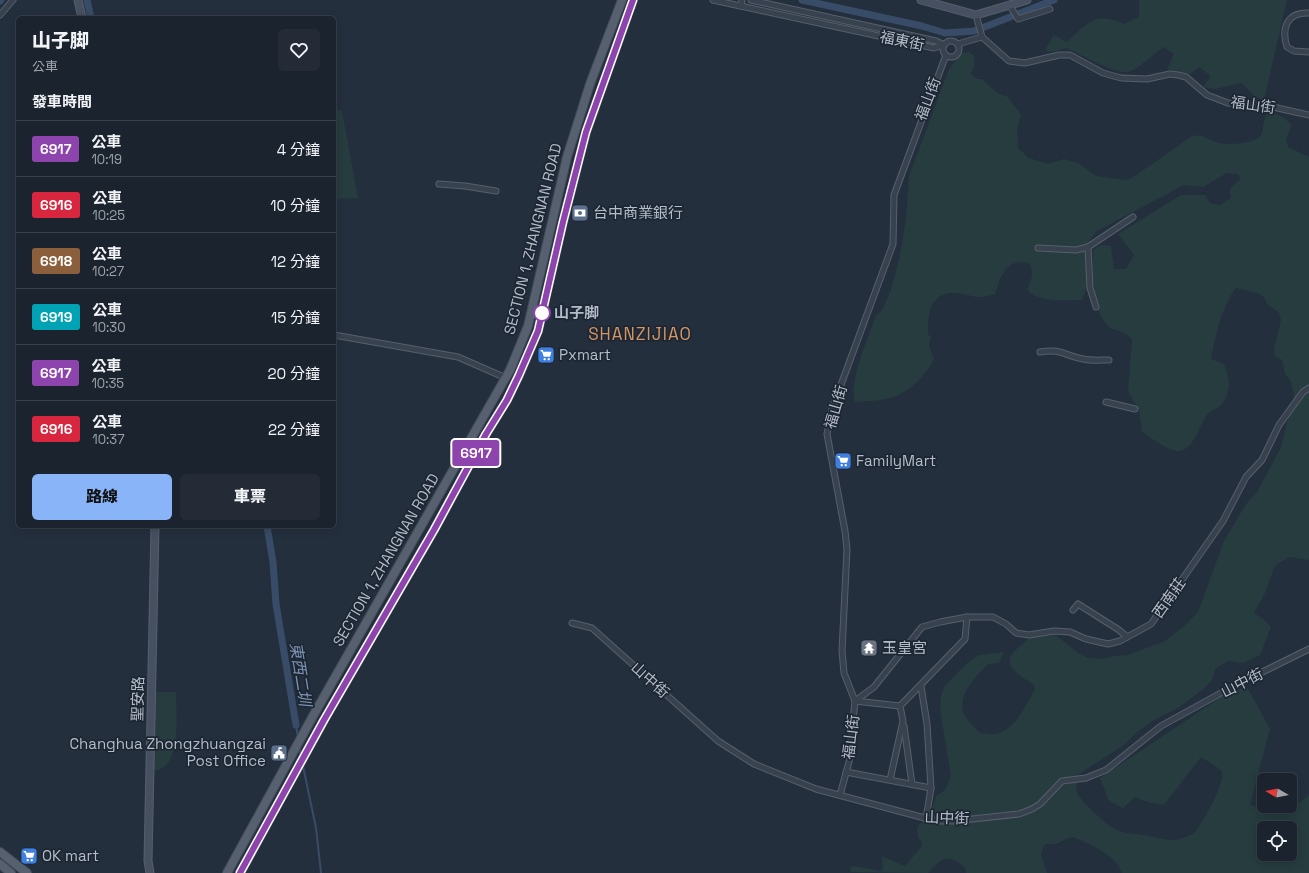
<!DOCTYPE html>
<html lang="zh-TW">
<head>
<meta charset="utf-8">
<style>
	:root { --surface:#1b232e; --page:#242b36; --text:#f1f3f6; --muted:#a0a4aa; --line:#39404a; --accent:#8ab4f8 }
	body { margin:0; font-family:"Space Grotesk","Noto Sans TC",sans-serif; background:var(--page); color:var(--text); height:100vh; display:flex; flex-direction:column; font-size:15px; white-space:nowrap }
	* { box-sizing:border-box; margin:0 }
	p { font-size:13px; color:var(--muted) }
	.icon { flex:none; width:22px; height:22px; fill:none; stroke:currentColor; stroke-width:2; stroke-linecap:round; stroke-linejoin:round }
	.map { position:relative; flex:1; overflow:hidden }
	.drawer { position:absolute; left:16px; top:16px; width:320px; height:512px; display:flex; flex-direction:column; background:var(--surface); border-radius:6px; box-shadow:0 2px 10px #0003,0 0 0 1px var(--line) }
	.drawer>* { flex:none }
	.badge { padding:0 8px; border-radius:3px; font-size:14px; line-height:26px }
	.needle { width:26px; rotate:279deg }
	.tools { position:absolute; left:1257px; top:773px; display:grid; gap:8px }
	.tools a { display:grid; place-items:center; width:40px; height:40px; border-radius:6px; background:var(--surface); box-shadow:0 2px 10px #0003,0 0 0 1px var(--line); font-size:20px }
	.map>.badge { position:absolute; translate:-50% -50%; box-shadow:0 0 0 2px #fff }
	h2 { padding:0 16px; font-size:15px; line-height:36px }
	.round { display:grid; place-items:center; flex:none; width:42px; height:42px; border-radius:6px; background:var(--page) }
	.overview { display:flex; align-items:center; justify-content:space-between; height:68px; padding:0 16px }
	h1 { font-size:19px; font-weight:800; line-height:30px }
	.button { display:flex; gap:8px; margin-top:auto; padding:8px 16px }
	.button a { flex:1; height:46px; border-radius:6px; background:var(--accent); color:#111; font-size:16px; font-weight:800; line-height:46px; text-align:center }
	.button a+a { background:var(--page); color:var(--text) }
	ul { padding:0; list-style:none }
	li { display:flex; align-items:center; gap:12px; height:56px; padding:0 16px; border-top:1px solid var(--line) }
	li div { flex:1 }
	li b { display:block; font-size:15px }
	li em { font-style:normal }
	li .badge { min-width:44px; font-weight:700; text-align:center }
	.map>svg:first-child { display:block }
	.green { fill:#263c3f; fill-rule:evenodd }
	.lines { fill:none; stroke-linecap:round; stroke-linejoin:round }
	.stream { stroke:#394c67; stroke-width:2 }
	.canal { stroke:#394c67; stroke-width:7 }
	.street-casing { stroke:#565f6c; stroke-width:7 }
	.secondary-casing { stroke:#565f6c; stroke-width:9 }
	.primary-casing { stroke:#414a57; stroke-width:10 }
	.street { stroke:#38414e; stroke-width:5 }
	.secondary { stroke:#465061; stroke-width:7 }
	.primary { stroke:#56606e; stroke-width:8 }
	.line-casing { stroke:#fff; stroke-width:9 }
	.line { stroke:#8e44ad; stroke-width:6 }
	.stop-dot { fill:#fff; stroke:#8e44ad; stroke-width:2 }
	.labels { text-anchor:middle; stroke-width:3.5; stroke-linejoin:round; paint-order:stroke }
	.street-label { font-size:15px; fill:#b4bcc9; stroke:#1d2633 }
	.poi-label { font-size:15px; fill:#b4bcc9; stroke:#1d2633; text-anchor:start }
	.stop-label { font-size:15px; font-weight:bold; fill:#b4bcc9; stroke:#1d2633; text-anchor:start }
	.water-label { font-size:16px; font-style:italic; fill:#7c92b1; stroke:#1d2633 }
	.quarter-label { font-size:17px; letter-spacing:1px; fill:#d59563; stroke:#1d2633 }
</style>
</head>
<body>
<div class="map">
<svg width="1309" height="873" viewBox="0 0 1309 873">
	<rect width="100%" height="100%" fill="#242f3e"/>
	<g class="green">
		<path d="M1139,0H1287L1264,100L1255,97L1242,83L1215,89L1203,87L1211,76L1199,67L1188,76L1167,69L1174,54L1164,47C1156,52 1136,71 1128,72C1114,74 1080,54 1067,48L1051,52L1045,50L1054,35L1067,42C1088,23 1095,11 1124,24L1139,17Z"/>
		<path d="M969,52L974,56L975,64L971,74L977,79H982L996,92L1008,97L1021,115L1017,130L1018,148L1029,158L1048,164L1064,159L1078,163L1096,176L1125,180L1132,178L1192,136C1203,134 1208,140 1219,143C1228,145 1256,144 1261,135C1264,128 1263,120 1267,114C1279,112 1284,118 1292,125L1286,139L1288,147L1309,157V560L1289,557L1279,563L1274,568L1265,593L1254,613L1263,619L1271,627L1260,655L1243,663L1228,661L1218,667L1215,669L1212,680L1204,689L1178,708L1154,720L1136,733L1124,745L1079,774C1078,780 1075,787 1077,792C1079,800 1105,823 1113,828C1123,834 1132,833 1143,835C1155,836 1166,842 1179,839C1183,838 1192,835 1195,832C1202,823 1227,781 1221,771C1217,766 1207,761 1201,757L1164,805L1151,803L1135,797L1123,808L1109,801L1100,778L1227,693L1247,687L1270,729L1250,805L1287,812L1309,795V873H1122C1115,853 1091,846 1074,837C1066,837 1061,843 1054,844C1050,844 1048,843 1044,845L1041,855L1047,873H966V869C950,853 942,857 928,873L851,872L850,867L855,866L881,871L883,866L881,856L905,866L921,847L922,842L918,838L917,829L919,824L929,820L936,796L945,790L951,776L940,710L941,695L945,686L966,664L979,655L1004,652L999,663L988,664C976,677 955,696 965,716C969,722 975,728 980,733C986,733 994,735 999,733C1017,727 1026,704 1035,689L1034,685C1025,679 1001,666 1013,653C1022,643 1025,646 1031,631L1049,636L1056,635L1078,653L1088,658L1103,659L1113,656L1128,655L1165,641L1184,626L1198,612L1224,541L1246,504L1257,492L1281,447L1294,394L1290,380L1285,374L1282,360L1275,356L1274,349L1281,320L1279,313L1267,304L1264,297L1257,293L1236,288C1221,308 1216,335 1211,359L1224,364C1228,375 1231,383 1227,394C1221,412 1214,406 1207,415C1198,426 1196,447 1180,451C1171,453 1150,437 1142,432L1139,410L1128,391L1132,340C1126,330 1114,332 1107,325C1089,304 1093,275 1093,250L1100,245L1111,246L1114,269H1126L1134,255L1118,234L1181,195H1205L1210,203L1220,205L1231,198L1230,189L1240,179L1238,174L1227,173L1203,187L1184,185L1097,231L1085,247L1087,287L1082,300C1066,300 1039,303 1027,290C1032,281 1034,272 1029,263C1005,258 1001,276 995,294C990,295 984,297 979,297C970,297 960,292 951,293C928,295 928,317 928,334L931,337L929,345L934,359C926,375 911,391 893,397C882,401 867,401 855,402C848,381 869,337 876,315L882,310L891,290L900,255L906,219L909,176L949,69L961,53ZM1264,828H1290V854H1264Z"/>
		<path d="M334,109L342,111L358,198L334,199Z"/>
		<path d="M151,692H176C176,711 180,749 167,764C163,769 155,771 150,772Z"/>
	</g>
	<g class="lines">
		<g class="stream">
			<path d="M296,725L298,738"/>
			<path d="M299,746L301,756"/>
			<path d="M303,766L316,828L321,873"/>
		</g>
		<g class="canal">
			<path d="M87,0L91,18"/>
			<path d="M802,0L922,26L945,33L974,31L1054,0"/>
			<path d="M0,1L1,0"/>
			<path d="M267,526L273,562L276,604L296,725"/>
		</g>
		<g class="street-casing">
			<g id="street">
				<path d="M713,0L934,48L944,45"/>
				<path d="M751,0L936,41L944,45"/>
				<path d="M741,6L742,0"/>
				<path d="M1010,6L1018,19L1050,9"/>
				<path d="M1309,13C1287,12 1281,28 1287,47L1294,51L1309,52"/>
				<path d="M0,15L13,0"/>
				<path d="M976,15L982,37"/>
				<path d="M982,37L1009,61L1025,63L1059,55H1070L1103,73L1121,78L1147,79L1170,74L1178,75L1186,77L1207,95L1228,103L1273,107L1309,115"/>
				<circle cx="951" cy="49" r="8"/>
				<path d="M958,44L982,37"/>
				<path d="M439,184L465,186L496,191"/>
				<path d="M1038,248L1076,250L1088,247"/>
				<path d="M1096,307L1090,288L1088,247L1133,217"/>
				<path d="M334,335L458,357L506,378"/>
				<path d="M1040,352C1061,348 1065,356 1083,359C1091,361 1101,360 1109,360"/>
				<path d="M1106,402L1135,409"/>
				<path d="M1073,610L1078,604L1119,630L1127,637"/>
				<path d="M572,623L592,628L718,741L754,764L816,789L936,821H954L1019,814L1032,809L1040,804L1062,781L1086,778L1106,770L1161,726L1232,687L1309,649"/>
				<path d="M921,686L927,724L931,788L926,819"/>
				<path d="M855,701L874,687L922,627L940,622L967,617H993L1006,624L1016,633L1029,635L1054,631L1070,632L1086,639L1108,644L1120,641L1151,624L1223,521L1246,477L1262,460L1279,425L1303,392L1309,388"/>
				<path d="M855,701L900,706"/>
				<path d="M900,706L965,639L967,617"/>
				<path d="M904,726L912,784"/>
				<path d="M846,772L931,788"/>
				<path d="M890,780L903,721L900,706"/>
				<path d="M840,795L849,762L855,701L844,673L842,651L847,549L845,531L827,434L832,409L893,244L894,195L946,55"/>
			</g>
		</g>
		<g class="secondary-casing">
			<g id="secondary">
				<path d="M78,0L82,18"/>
				<path d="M921,0L976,15L1027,0"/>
				<path d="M150,873L148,861L155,526"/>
			</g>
		</g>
		<g class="primary-casing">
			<g id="primary">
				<path d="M0,852L27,873"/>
				<path d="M0,864L11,873"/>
				<path d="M227,873L313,716L510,370L528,326L567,157L590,84L622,0"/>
				<path d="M240,873L324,720L434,530L486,434L507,400L519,375L538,331L563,222L586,132L633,0"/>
			</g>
		</g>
		<use href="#street" class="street"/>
		<use href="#secondary" class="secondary"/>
		<use href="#primary" class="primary"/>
	</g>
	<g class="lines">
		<g class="line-casing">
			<path id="line" d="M240,873L324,720L434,530L486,434L507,400L519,375L538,331L563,222L586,132L633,0"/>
		</g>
		<use href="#line" class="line"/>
	</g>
	<defs>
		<g id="bank-square" transform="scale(0.9)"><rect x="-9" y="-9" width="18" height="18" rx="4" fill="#5c6f8a" stroke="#1d2633"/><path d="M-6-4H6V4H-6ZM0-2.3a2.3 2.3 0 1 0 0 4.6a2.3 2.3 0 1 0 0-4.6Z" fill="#fff"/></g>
		<g id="supermarket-square" transform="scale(0.9)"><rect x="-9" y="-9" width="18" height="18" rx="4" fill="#3f7fe0" stroke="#1d2633"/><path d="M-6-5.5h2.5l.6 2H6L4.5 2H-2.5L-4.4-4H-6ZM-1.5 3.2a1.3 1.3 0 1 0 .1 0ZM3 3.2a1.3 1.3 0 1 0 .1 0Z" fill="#fff"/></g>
		<g id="temple-square" transform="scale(0.9)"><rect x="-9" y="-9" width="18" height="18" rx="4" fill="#6b7280" stroke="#1d2633"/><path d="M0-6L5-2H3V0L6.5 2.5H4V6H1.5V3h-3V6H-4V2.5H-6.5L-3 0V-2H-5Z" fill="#fff"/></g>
		<g id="civic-square" transform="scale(0.9)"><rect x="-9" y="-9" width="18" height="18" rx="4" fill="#5c6f8a" stroke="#1d2633"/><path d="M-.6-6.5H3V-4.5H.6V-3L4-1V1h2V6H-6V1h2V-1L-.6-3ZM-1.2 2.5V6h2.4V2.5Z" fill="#fff"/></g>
	</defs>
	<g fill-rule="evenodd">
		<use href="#bank-square" x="580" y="213"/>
		<use href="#supermarket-square" x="546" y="355"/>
		<use href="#supermarket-square" x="843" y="461"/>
		<use href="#temple-square" x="869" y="648"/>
		<use href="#civic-square" x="279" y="753"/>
		<use href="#supermarket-square" x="29" y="856"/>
	</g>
	<circle class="stop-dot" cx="542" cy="313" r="8"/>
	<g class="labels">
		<g class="street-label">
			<text transform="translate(902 41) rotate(12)" y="5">福東街</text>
			<text transform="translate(928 99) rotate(-69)" y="5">福山街</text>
			<text transform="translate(1253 105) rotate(8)" y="5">福山街</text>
			<text transform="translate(533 239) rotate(-76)" y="5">SECTION 1, ZHANGNAN ROAD</text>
			<text transform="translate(836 407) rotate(-74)" y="5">福山街</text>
			<text transform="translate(386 560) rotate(-60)" y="5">SECTION 1, ZHANGNAN ROAD</text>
			<text transform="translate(1169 598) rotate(-55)" y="5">西南莊</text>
			<text transform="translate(650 680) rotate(42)" y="5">山中街</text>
			<text transform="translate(1242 683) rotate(-27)" y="5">山中街</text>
			<text transform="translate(138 699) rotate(-89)" y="5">聖安路</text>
			<text transform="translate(851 737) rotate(-83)" y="5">福山街</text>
			<text transform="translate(947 818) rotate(2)" y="5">山中街</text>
		</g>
		<g class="poi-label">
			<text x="593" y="218">台中商業銀行</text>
			<text x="559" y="360">Pxmart</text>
			<text x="856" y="466">FamilyMart</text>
			<text x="882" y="653">玉皇宮</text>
			<text x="266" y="749" text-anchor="end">Changhua Zhongzhuangzai<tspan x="266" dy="17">Post Office</tspan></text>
			<text x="42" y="861">OK mart</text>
		</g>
		<g class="stop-label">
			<text x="554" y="318">山子脚</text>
		</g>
		<g class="water-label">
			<text transform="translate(301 674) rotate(81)" y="6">東西二圳</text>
		</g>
		<g class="quarter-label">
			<text x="640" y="340">SHANZIJIAO</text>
		</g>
	</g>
</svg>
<div class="tools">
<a><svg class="needle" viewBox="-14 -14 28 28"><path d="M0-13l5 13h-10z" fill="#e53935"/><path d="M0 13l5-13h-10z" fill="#a0a4aa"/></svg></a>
<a><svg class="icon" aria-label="locate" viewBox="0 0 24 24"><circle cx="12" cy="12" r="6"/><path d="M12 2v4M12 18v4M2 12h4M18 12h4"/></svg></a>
</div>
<b class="badge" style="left:476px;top:453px;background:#8e44ad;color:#fff">6917</b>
<section class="drawer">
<div class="overview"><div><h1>山子脚</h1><p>公車</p></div><a class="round"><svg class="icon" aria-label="heart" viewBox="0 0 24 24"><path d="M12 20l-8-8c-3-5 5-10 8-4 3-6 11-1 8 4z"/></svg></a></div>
<h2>發車時間</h2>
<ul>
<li><span class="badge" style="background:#8e44ad;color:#fff">6917</span><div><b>公車</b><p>10:19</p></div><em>4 分鐘</em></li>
<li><span class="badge" style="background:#d7263d;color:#fff">6916</span><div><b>公車</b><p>10:25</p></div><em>10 分鐘</em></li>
<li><span class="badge" style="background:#8b5e3c;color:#fff">6918</span><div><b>公車</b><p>10:27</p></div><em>12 分鐘</em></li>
<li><span class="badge" style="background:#00a3b4;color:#fff">6919</span><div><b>公車</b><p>10:30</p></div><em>15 分鐘</em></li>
<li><span class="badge" style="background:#8e44ad;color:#fff">6917</span><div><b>公車</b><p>10:35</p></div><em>20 分鐘</em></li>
<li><span class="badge" style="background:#d7263d;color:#fff">6916</span><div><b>公車</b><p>10:37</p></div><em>22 分鐘</em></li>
</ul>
<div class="button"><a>路線</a><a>車票</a></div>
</section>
</div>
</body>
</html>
